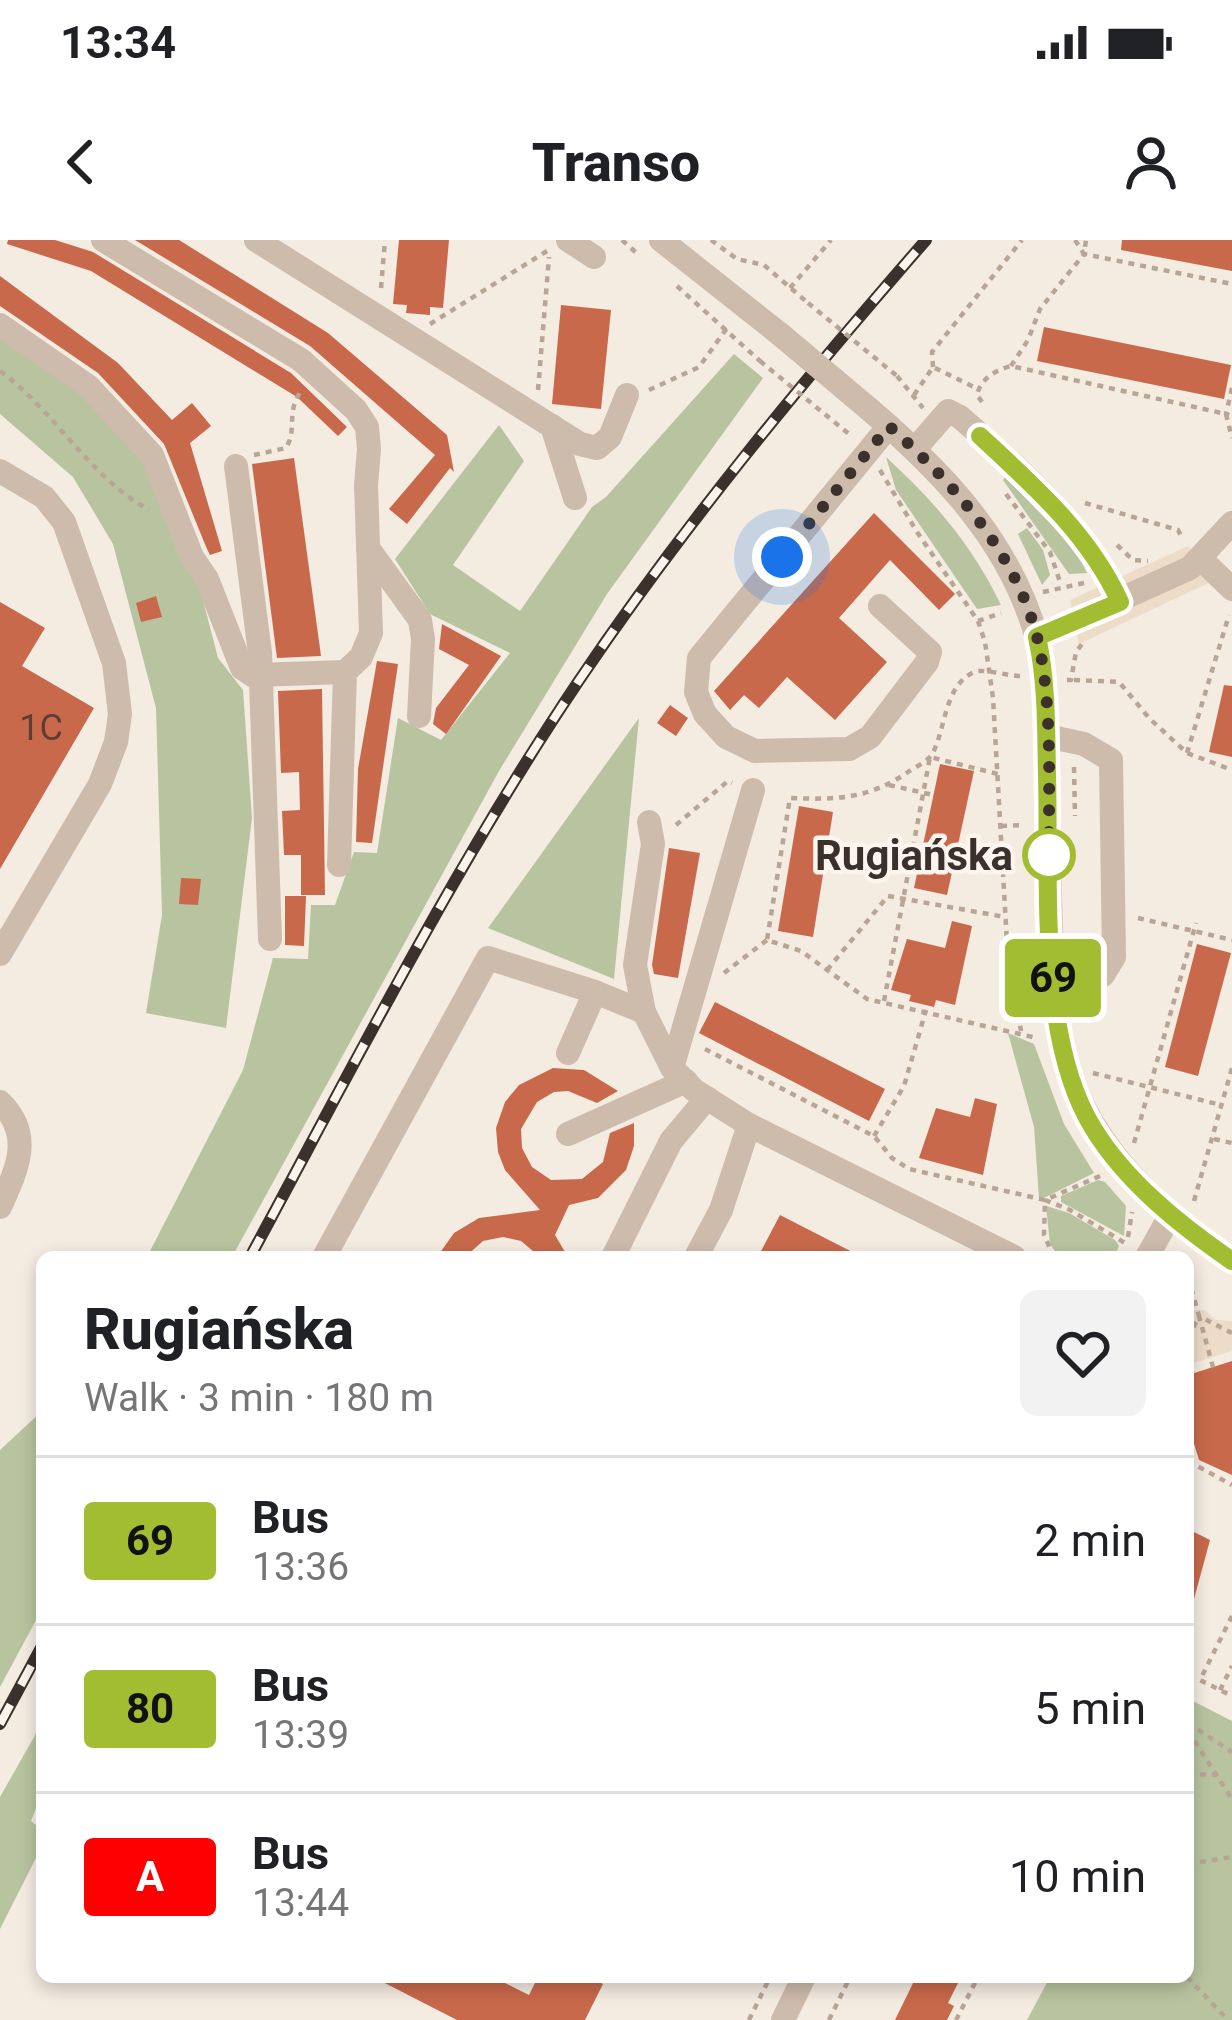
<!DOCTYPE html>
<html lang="en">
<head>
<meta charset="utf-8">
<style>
	:root { --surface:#fff; --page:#f2f2f2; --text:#202124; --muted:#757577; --line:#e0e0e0 }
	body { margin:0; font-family:Roboto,sans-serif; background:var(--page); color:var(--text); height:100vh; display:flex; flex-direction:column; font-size:45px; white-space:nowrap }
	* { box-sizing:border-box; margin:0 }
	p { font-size:39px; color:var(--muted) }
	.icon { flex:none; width:66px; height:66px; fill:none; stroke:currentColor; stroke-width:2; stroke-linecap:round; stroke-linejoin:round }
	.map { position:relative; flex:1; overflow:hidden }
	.panel { position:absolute; left:36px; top:1011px; width:1158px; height:732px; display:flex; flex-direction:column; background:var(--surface); border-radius:18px; box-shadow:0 6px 18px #0003 }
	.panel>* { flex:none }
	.badge { padding:0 24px; border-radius:9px; font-size:42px; line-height:78px }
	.you { position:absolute; width:60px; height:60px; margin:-30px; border:9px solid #fff; border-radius:50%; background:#1a73e8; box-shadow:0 0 0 18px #1a73e833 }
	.map>.badge { position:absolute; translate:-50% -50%; box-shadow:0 0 0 6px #fff }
	.round { display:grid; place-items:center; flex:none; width:126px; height:126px; border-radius:18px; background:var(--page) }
	.summary { display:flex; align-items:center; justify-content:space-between; height:204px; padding:0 48px }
	h1 { font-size:57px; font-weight:800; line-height:90px }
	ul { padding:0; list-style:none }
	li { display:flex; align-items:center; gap:36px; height:168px; padding:0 48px; border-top:3px solid var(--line) }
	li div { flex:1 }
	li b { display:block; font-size:45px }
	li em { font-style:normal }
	li .badge { min-width:132px; font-weight:700; text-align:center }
	.status { display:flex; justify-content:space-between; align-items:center; height:84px; padding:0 60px; background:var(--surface); direction:ltr }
	.status svg { height:33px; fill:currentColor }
	header { display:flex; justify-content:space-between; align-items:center; height:156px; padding:0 48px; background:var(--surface); font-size:54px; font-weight:800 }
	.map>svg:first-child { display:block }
	.green { fill:#b8c4a0 }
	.plaza { fill:#ecdcc8 }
	.building { fill:#c8694b }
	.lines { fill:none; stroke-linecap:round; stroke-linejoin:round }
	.path { stroke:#b9a596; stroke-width:4.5; stroke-dasharray:6 6; stroke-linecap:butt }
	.minor { stroke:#cdbbac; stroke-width:24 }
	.rail-casing { stroke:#3b302b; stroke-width:12 }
	.rail { stroke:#fbf5ee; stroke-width:8; stroke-dasharray:22; stroke-linecap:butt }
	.path-bridge { stroke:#b9a596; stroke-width:4.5; stroke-dasharray:6 6; stroke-linecap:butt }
	.minor-bridge { stroke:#cdbbac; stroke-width:24 }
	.line-casing { stroke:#fff; stroke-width:27 }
	.line { stroke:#a2bd31; stroke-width:18 }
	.walk { stroke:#3b302b; stroke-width:12; stroke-dasharray:0 21.6 }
	.stop-dot { fill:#fff; stroke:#a2bd31; stroke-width:6 }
	.labels { text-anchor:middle; stroke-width:9; stroke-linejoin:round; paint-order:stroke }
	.number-label { font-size:36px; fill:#5e3e33 }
	.stop-label { font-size:42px; font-weight:bold; fill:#3b302b; stroke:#fbf5ee; text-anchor:end }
</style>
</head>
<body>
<div class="status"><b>13:34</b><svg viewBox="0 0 49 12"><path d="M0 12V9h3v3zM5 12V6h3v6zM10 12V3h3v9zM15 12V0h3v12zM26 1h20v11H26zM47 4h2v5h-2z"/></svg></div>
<header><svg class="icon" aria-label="back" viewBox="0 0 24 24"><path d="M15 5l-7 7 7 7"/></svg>Transo<svg class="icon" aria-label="person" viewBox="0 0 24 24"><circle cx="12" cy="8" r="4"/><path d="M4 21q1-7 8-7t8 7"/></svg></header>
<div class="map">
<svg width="1232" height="1780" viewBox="0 0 1232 1780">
	<rect width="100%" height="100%" fill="#f4ebe1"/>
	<g class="green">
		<path d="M0,98L82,149L145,218L199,345L218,418L243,450L252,578L226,788L146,773L162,675L156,468L113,304L73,237L0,174Z"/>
		<path d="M734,114L763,138L607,354L499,531L232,1017H147L243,830L273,718L308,719L311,665H335L354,612L377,613L398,478L441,500L510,413L430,374L395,319L499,185L524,221L453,325L520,371L592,267L606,257Z"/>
		<path d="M886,217C935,262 972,305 1001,365L977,369L896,250Z"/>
		<path d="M1005,237L1076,310L1087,333L1069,334L1003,240Z"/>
		<path d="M1027,288L1043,310L1050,335L1042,345L1018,294Z"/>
		<path d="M639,478L614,739L488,688Z"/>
		<path d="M1008,793L1034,804L1064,884L1094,933L1046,957L1039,958L1034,887Z"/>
		<path d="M1098,940L1105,942L1126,966L1124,996L1061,962V956Z"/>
		<path d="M1046,966L1069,973L1115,1000L1119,1006L1115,1015L1059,1017L1050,1004Z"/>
		<path d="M42,1171V1369L0,1447V1210Z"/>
		<path d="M1193,1461L1232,1481V1780H1027L1050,1737H1188V1466Z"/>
		<path d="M42,1483V1553L31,1581L42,1590V1606L0,1689V1557Z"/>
	</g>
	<g class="plaza">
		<path d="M1188,306L1221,337L1079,404L1070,360Z"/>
		<path d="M1194,1070H1204L1216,1080L1232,1081V1111L1188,1125V1085Z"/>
	</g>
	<g class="building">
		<path d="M8,0H55L93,12L291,133L347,187L338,196L297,157L91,31L7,4Z"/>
		<path d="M135,0H179L328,93L447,195L454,232L450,228L407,284L389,269L435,215L310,106Z"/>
		<path d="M399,0H449L443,68L430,67V75L406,73L407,65L393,64Z"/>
		<path d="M1122,0H1232V31L1121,10Z"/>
		<path d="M0,36L118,123L172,180L192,163L211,186L190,203L222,311L210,315L207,309L164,204L98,133L0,66Z"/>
		<path d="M561,65L611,70L601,169L552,164Z"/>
		<path d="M1044,87L1231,125L1224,159L1037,121Z"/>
		<path d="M294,218L321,416L277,418L252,224Z"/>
		<path d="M874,273L955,354L939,370L890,320L839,378L887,422L835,480L787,437L759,468L744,455L730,470L714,451Z"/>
		<path d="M156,356L162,377L141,382L136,363Z"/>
		<path d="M0,362L45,388L22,426L94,468L0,629Z"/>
		<path d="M442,384L501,416L446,494L433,484L436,468L469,425L439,409Z"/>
		<path d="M377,421L398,424L372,603L356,602L358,529Z"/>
		<path d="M1224,445L1232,446V517L1209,512Z"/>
		<path d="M322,449L325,655H301V615H284L282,571L300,570L299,532L281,533L278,451Z"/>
		<path d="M670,465L688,478L676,496L657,483Z"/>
		<path d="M940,524L974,531L947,655L914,648Z"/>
		<path d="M799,566L833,572L813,697L778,691Z"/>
		<path d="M669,608L700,613L678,738L654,734L652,725Z"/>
		<path d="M181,638L201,639L198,665L179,664Z"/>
		<path d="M285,656H306L304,706L285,705Z"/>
		<path d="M952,681L972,686L955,765L936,760L934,767L909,761L911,755L891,750L907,699L945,708Z"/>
		<path d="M1197,704L1231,713L1198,836L1165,827Z"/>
		<path d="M715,762L885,849L869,881L699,793Z"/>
		<path d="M553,828L584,830L618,851L597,863L568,851L554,852L537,862L521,889L522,908L532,927L551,940L582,939L603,922L610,893L634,883V906L626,930L598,958L569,965L555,995L568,1017H540L521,1001L503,997L483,1001L465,1017H437L454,993L479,978L540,970L505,930L498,912L496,888L505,862L519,845Z"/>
		<path d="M975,858L997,864L983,935L919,918L936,868L970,877Z"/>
		<path d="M780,975L862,1017H758Z"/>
		<path d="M1232,1121V1235L1199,1220L1188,1184V1135Z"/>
		<path d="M1188,1289L1210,1300L1194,1359L1188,1358Z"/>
		<path d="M373,1737H493L529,1755L538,1737H590L603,1744L585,1780H457Z"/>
		<path d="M916,1737H961L948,1763L954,1766L947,1780H895Z"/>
	</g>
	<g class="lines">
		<g class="path">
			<path d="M622,0L640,16"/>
			<path d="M711,0L737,19L764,25L808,63"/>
			<path d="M1075,0L1084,14L1086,0"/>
			<path d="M677,46L760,121"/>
			<path d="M381,48L385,0"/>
			<path d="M790,48L831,0"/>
			<path d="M430,84L547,11"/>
			<path d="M1011,126L1028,100L1040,69L1084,14L1232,44"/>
			<path d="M933,127L932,112L1022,0"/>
			<path d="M0,131C56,172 88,236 149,270"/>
			<path d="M897,136L923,168"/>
			<path d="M1232,148L1226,174L1232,176"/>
			<path d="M538,150L549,17"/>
			<path d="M649,150L699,127L727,88"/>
			<path d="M914,155L933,127L978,149"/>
			<path d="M982,162L977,155C981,138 996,130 1011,126L1226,174L1232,198"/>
			<path d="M254,215L286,208C298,188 285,172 302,150"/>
			<path d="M880,230L917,292L978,381L985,402L993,458L1007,703L1021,791"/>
			<path d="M1006,254L1050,312L1061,345"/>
			<path d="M1085,263L1178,290L1183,300"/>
			<path d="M1117,305L1133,320L1148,321"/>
			<path d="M1043,352L1084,343"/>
			<path d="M978,381L1001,373"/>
			<path d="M1020,436C1008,436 983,428 974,432C943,446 946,492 931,516C926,522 914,528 908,532C869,559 836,560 790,558L767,700L801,711L867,759L1037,798"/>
			<path d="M1067,440H1071L1076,412L1082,404"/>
			<path d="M1074,440L1119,442L1150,479L1187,513L1232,530"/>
			<path d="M1187,513L1229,375"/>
			<path d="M1074,527L1075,576"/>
			<path d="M889,545L933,555"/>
			<path d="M676,585L728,541L732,543"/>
			<path d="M1001,586L1025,585"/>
			<path d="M1138,678L1232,700"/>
			<path d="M827,730L888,656L1005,677"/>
			<path d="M724,733L767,700"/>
			<path d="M884,761L930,517L998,534"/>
			<path d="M705,809L874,896L892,918L909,929L1045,960L1044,995L1054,1017"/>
			<path d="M1093,833L1221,865"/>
			<path d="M874,896L904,846L926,770"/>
			<path d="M1214,899L1232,903"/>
			<path d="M1134,903L1196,683"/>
			<path d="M1100,936L1045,960L1070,970L1125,1003"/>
			<path d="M1194,961L1232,828"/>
			<path d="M1128,997L1132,972"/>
			<path d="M1188,1037L1199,1076L1232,1093"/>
			<path d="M1188,1098L1199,1076L1214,1131"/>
			<path d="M1188,1221L1232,1245"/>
			<path d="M1232,1376L1200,1440L1232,1456"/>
			<path d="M1220,1450L1232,1426"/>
			<path d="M1188,1483L1232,1512"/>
			<path d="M1188,1491L1232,1559"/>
			<path d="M1188,1534L1217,1535"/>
			<path d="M1188,1624L1232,1617"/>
			<path d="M1187,1737L1228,1780"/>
			<path d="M749,1780L770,1737"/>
			<path d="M829,1780L850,1737"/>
			<path d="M956,1780L978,1737"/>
		</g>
		<g class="minor">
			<path d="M103,0L301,120L356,170L367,187L369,209L366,245L371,393L361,417L345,432L339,625"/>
			<path d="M256,0L580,204L597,208L610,197L627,155"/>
			<path d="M568,0L594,17"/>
			<path d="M661,0L781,95"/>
			<path d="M0,85L88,146L152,215L192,317L207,339L242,428L252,435L345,432"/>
			<path d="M869,169C944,233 1012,304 1038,402C1050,446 1046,494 1047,539C1049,615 1050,691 1054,767C1066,882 1141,958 1232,1021"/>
			<path d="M552,186L575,258"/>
			<path d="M915,209L948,171L960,177C1020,229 1087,288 1120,361"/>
			<path d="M236,226L260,413L270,699"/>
			<path d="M0,231L44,257L64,282L114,423L120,474L116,502L100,544L0,714"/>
			<path d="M368,308L420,380L423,399L419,476"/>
			<path d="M1201,319L1232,349"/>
			<path d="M880,366L930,412L927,422L870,497L849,509L755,511L726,497L705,474L696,452L699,418L889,186"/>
			<path d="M1037,397L1190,328L1232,283"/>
			<path d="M1047,496L1084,504L1111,520L1114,717L1103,735L1053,746"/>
			<path d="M649,582L653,604L635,725L644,772L672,828L694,850L749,885L1014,1017"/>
			<path d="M568,813L595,752L644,772"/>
			<path d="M672,828L753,550"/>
			<path d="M0,862C34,895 17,929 0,967"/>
			<path d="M568,894L686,841"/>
			<path d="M324,1017L488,718L595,752"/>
			<path d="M613,1017L671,901L707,858"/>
			<path d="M696,1017L721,970L749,885"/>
			<path d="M1147,1017L1171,974"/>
			<path d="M783,1780L804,1737"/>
		</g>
		<g class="rail-casing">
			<g id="rail">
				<path d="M250,1017C355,823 455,625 578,442C683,286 803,141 926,0"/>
				<path d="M0,1484L42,1406"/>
			</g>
		</g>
		<use href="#rail" class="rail"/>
		<g class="path-bridge">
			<path d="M808,63L897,136"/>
			<path d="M760,121L849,194"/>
		</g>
		<path class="minor-bridge" d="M781,95L869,169"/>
	</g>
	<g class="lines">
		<g class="line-casing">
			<path id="line" d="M980,196C1034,246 1089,294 1120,362L1037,397C1047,442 1046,489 1047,535C1050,641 1037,797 1093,888C1126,942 1180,985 1232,1021"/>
		</g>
		<use href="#line" class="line"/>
		<path class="walk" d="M782,317L889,186C957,246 1024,322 1041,415C1053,484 1048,559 1049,629V615"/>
	</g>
	<circle class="stop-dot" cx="1049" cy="615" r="24"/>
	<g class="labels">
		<g class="number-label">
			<text x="41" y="500">1C</text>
		</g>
		<g class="stop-label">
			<text x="1013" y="630">Rugiańska</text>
		</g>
	</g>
</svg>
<div class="you" style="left:782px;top:317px"></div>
<b class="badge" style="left:1053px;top:738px;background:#a2bd31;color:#111">69</b>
<section class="panel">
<div class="summary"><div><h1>Rugiańska</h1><p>Walk · 3 min · 180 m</p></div><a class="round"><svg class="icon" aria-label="heart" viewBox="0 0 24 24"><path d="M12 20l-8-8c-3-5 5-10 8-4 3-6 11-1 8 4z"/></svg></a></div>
<ul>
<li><span class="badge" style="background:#a2bd31;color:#111">69</span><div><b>Bus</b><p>13:36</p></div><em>2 min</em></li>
<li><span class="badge" style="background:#a2bd31;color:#111">80</span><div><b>Bus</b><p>13:39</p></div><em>5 min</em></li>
<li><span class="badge" style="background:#f00;color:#fff">A</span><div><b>Bus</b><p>13:44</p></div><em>10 min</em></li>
</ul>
</section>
</div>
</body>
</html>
